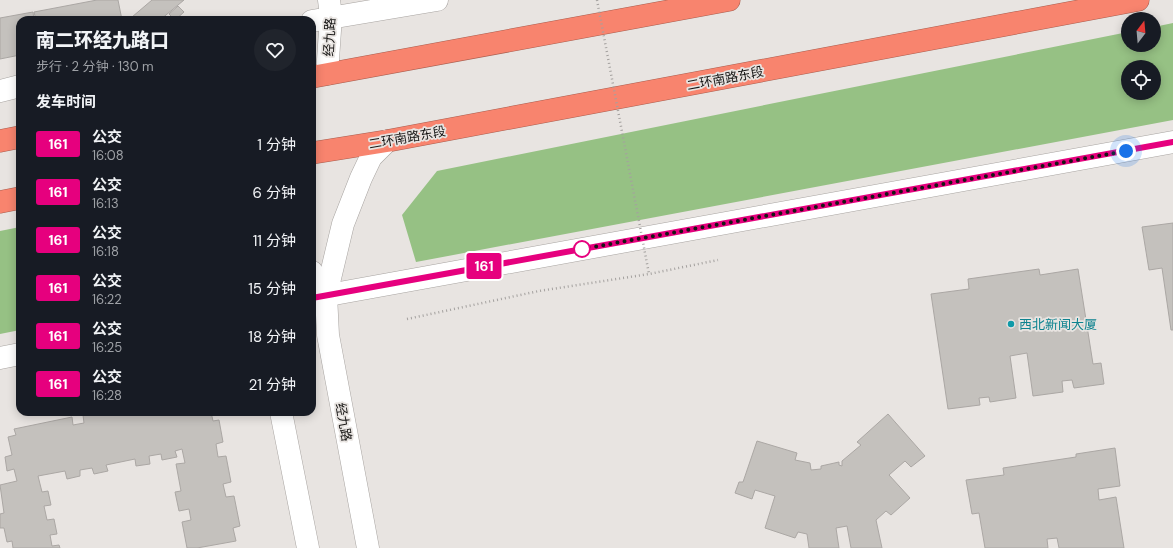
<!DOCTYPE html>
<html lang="zh">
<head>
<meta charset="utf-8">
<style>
	:root { --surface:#171b24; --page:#20242c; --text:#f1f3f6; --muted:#9ea1a6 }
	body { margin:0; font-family:"DM Sans","Noto Sans SC",sans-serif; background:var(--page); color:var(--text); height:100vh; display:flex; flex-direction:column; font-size:15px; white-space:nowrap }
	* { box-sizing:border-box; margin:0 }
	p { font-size:13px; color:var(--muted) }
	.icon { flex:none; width:22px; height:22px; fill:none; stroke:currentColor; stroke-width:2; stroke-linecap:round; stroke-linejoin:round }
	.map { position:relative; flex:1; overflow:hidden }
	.sheet { position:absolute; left:16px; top:16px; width:300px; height:400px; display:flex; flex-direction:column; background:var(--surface); border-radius:12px; box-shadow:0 2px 10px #0003 }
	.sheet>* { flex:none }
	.badge { padding:0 8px; border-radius:3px; font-size:14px; line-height:26px }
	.needle { width:26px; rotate:16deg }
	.fabs { position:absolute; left:1121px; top:12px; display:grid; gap:8px }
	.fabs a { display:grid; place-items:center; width:40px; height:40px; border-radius:50%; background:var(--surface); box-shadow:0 2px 10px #0003; font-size:20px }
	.you { position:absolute; width:20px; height:20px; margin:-10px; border:3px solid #fff; border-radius:50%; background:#1a73e8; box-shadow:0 0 0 6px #1a73e833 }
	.map>.badge { position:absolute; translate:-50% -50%; box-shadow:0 0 0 2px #fff }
	h2 { padding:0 20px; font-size:15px; line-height:36px }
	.round { display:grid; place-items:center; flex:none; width:42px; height:42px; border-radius:21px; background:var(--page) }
	.head { display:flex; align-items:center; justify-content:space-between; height:68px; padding:0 20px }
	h1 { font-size:19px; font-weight:800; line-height:30px }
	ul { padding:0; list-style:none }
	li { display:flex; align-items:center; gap:12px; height:48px; padding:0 20px }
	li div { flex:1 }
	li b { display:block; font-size:15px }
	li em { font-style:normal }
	li .badge { min-width:44px; font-weight:700; text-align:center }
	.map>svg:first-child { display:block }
	.green { fill:#96c184; fill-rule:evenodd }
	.building { fill:#c4c1bd; stroke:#aba7a4 }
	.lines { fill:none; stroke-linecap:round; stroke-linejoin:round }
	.secondary-casing { stroke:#a8a4a1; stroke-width:23 }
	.highway-casing { stroke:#a95e4f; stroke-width:23 }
	.path { stroke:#a4a19f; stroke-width:2.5; stroke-dasharray:1 3; stroke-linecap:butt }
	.secondary { stroke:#fff; stroke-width:22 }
	.highway { stroke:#f8846e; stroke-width:22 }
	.path-bridge { stroke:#a4a19f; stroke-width:2.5; stroke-dasharray:1 3; stroke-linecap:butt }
	.line-casing { stroke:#fff; stroke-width:9 }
	.line { stroke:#e6007e; stroke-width:6 }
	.walk { stroke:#171615; stroke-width:4; stroke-dasharray:0 7.2 }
	.stop-dot { fill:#fff; stroke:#e6007e; stroke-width:2 }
	.culture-dot { fill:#0f9aa8; stroke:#e8e4e1; stroke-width:1.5 }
	.labels { text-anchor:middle; stroke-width:3.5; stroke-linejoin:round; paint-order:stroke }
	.street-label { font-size:13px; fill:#171615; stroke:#e8e4e1 }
	.culture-label { font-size:13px; fill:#0d838f; stroke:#e8e4e1; text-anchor:start }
</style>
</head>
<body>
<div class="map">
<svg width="1173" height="548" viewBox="0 0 1173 548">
	<rect width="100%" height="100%" fill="#e8e4e1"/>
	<g class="green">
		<path d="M1173,23V120L416,262L402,215L437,171L1128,32V45H1154V27ZM1128,67H1154V93H1128Z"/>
		<path d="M20,227V330L0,334V231Z"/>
	</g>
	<g class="building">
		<path d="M97,0H118L122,20H36L34,12Z"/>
		<path d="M152,0H184L160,20H135L132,17Z"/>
		<path d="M178,6L184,12L175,20L169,14Z"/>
		<path d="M33,12L34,20H20V55L0,59V18Z"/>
		<path d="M1173,223V330H1171L1162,268L1149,270L1142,227Z"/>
		<path d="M1039,269L1040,275L1078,269L1093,364L1101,363L1104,384L1074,388L1072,380L1062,381L1063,392L1033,396L1027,353L1010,356L1016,398L990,402L989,397L979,398L980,405L948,409L931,294L969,289L968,279Z"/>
		<path d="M96,412H211L213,421L219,420L223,442L216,444L218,457L226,456L231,482L223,484L226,497L234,496L240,526L233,528L236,541L197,548H187L182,522L191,520L189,509L179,511L175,492L181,491L176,464L185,463L182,449L175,451L177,457L162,460L161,454L149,456L150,464L136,466L135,459L106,465L108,471L94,474L92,468L80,470V476L67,479L65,471L38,476L42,492L48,491L51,505L44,506L47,520L54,519L57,534L50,535L52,546L59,545L60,548H13L12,541L7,542L4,528H0V514L4,513L0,485L17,481L14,469L7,471L5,457L12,455L8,437L16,435L14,429L72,417L73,425L84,423L83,415Z"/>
		<path d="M888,414L925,456L911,467L905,461L889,475L910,498L891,515L886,511L876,520L882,548H851L847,526L836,528L839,548H809L807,534L798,532L795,538L765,528L775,496L755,490L752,499L735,493L739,482H743L757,441L797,453L795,460L810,463L811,470L821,469V466L839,462V465L842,466V461L861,445L857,442Z"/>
		<path d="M1115,448L1120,486L1098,489L1099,500L1116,497L1124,548H1059L1057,538L1047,539L1048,548H985L979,513L972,514L966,480L1004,475L1003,468L1076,457V454Z"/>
	</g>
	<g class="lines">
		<g class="secondary-casing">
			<g id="secondary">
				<path d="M312,21L437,0"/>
				<path d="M327,74L331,16L329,0"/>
				<path d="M0,91L20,86"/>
				<path d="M312,272L326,295"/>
				<path d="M312,298L1173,142"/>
				<path d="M0,358L20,354"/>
				<path d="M281,412L308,548"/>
				<path d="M368,548L328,335L326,295L343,224L361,178L371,157L387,141"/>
			</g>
		</g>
		<g class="highway-casing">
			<g id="highway">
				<path d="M312,77L729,0"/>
				<path d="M0,141L20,137"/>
				<path d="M312,153L387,141L1138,0"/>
				<path d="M0,202L20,198"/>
			</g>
		</g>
		<path class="path" d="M407,319L539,291L649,274L718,260"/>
		<use href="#secondary" class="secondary"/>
		<use href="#highway" class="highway"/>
		<path class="path-bridge" d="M597,0L649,274"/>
	</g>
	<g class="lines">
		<g class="line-casing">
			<path id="line" d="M312,298L1173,142"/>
		</g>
		<use href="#line" class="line"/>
		<path class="walk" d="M582,249L1126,151"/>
	</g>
	<circle class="stop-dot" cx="582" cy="249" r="8"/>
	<circle class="culture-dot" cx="1011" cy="324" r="4"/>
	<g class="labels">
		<g class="street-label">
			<text transform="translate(329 37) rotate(-87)" y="5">经九路</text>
			<text transform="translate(725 78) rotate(-11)" y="5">二环南路东段</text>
			<text transform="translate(407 137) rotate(-10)" y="5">二环南路东段</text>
			<text transform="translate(344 422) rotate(80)" y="5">经九路</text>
		</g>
		<g class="culture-label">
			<text x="1019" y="329">西北新闻大厦</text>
		</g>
	</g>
</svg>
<div class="fabs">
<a><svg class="needle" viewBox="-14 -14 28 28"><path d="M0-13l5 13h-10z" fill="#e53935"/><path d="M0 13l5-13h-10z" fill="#9ea1a6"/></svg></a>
<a><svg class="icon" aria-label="locate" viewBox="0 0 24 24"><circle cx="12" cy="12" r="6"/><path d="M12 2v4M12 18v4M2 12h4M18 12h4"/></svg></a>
</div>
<div class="you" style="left:1126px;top:151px"></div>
<b class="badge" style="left:484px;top:266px;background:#e6007e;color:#fff">161</b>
<section class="sheet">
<div class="head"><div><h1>南二环经九路口</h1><p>步行 · 2 分钟 · 130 m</p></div><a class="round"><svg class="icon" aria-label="heart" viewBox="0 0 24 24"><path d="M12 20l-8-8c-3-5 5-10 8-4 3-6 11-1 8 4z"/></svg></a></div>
<h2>发车时间</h2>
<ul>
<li><span class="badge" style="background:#e6007e;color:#fff">161</span><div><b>公交</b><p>16:08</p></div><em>1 分钟</em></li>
<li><span class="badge" style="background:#e6007e;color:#fff">161</span><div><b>公交</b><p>16:13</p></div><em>6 分钟</em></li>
<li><span class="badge" style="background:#e6007e;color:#fff">161</span><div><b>公交</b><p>16:18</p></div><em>11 分钟</em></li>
<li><span class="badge" style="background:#e6007e;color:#fff">161</span><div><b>公交</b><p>16:22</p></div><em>15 分钟</em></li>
<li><span class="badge" style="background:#e6007e;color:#fff">161</span><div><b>公交</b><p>16:25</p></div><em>18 分钟</em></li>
<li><span class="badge" style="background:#e6007e;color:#fff">161</span><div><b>公交</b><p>16:28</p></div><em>21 分钟</em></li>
</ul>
</section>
</div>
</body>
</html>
